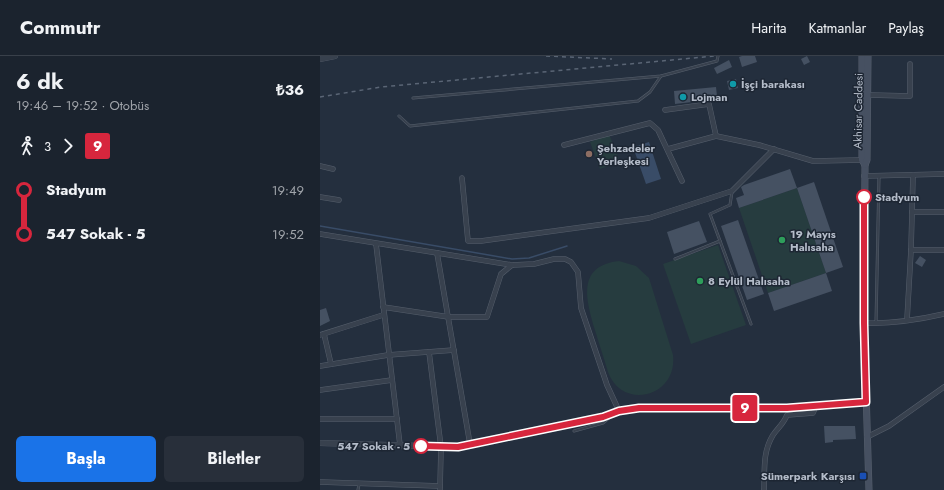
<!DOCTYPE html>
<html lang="tr">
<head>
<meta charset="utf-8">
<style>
	:root { --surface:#1b232e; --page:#282f3a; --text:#f1f3f6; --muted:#a0a4aa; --line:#39404a; --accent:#1a73e8 }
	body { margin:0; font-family:Jost,sans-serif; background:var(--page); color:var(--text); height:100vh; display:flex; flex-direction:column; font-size:15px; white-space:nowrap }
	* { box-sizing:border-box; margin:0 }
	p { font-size:13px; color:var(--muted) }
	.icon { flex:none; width:22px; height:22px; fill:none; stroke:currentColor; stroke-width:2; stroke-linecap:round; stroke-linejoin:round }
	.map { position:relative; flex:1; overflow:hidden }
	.sheet { display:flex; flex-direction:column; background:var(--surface); width:320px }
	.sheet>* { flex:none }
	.badge { padding:0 8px; border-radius:3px; font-size:14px; line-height:26px }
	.map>.badge { position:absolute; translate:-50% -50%; box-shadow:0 0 0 2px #fff }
	.legs { display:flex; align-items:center; gap:6px; height:44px; padding:0 16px; font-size:13px }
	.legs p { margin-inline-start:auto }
	.headline { display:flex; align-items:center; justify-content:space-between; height:68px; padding:0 16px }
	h1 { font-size:22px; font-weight:700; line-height:30px }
	.button { display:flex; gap:8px; margin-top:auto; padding:8px 16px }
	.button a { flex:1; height:46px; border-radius:6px; background:var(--accent); color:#fff; font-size:16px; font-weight:700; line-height:46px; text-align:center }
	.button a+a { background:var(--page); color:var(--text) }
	ul { padding:0 16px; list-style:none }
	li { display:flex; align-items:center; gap:14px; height:44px; font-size:15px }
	li i { display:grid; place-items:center; width:6px; height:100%; margin:0 5px; background:currentColor }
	li i::after { content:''; width:10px; height:10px; margin:-5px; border:3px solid; border-radius:50%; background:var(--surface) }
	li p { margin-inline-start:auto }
	li:first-child i { background:linear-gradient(#0000 50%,currentColor 0) }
	li:last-child i { background:linear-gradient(currentColor 50%,#0000 0) }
	header { display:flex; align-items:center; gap:24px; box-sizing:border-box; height:56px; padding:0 20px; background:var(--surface); border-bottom:1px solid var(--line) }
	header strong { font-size:19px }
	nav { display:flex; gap:22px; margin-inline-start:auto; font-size:14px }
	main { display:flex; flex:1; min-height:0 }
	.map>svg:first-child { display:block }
	.green { fill:#263c3f }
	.water { fill:#394c67 }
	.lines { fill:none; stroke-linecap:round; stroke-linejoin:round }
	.stream { stroke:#394c67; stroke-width:1.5 }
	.building { fill:#455162 }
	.service-casing { stroke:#565f6c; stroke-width:3 }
	.minor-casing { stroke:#565f6c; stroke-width:5.5 }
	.tertiary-casing { stroke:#565f6c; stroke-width:6 }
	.secondary-casing { stroke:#565f6c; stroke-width:7 }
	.service { stroke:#38414e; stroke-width:2 }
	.minor { stroke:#38414e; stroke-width:4.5 }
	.tertiary { stroke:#38414e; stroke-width:5.5 }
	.secondary { stroke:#465061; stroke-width:6 }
	.rail { stroke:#5a6575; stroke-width:1.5; stroke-dasharray:4 4; stroke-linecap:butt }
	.line-1-casing { stroke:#fff; stroke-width:9 }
	.line-1 { stroke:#d7263d; stroke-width:6 }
	.culture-dot { fill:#0f9aa8; stroke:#1d2633; stroke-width:1.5 }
	.education-dot { fill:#8d6e63; stroke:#1d2633; stroke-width:1.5 }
	.stop-1-dot { fill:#fff; stroke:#d7263d; stroke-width:2 }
	.leisure-dot { fill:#2e9e5b; stroke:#1d2633; stroke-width:1.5 }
	.transit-dot { fill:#1a4fb4; stroke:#1d2633; stroke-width:1.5 }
	.labels { text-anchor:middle; stroke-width:3; stroke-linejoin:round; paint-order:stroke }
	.poi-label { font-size:11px; font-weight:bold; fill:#b4bcc9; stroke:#1d2633; text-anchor:start }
	.street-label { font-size:11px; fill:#b4bcc9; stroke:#1d2633 }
	.stop-label { font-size:11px; font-weight:bold; fill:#b4bcc9; stroke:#1d2633; text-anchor:start }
</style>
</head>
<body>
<header>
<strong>Commutr</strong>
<nav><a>Harita</a><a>Katmanlar</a><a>Paylaş</a></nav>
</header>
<main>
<section class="sheet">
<div class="headline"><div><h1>6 dk</h1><p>19:46 – 19:52 · Otobüs</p></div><b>₺36</b></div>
<div class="legs"><svg class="icon" aria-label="walk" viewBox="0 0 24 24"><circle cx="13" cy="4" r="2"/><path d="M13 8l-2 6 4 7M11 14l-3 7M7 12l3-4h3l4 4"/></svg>3<svg class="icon" aria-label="forward" viewBox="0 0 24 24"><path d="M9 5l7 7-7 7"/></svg><b class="badge" style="background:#d7263d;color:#fff">9</b></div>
<ul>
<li><i style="color:#d7263d"></i><b>Stadyum</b><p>19:49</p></li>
<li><i style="color:#d7263d"></i><b>547 Sokak - 5</b><p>19:52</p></li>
</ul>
<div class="button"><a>Başla</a><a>Biletler</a></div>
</section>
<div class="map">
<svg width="624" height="434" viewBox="0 0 624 434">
	<rect width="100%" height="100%" fill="#242f3e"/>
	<g class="green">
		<path d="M289,78L300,106L280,113L270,86Z"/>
		<path d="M477,132L506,217L448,237L419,152Z"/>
		<path d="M398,189L426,269L371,288L343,208Z"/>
		<path d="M299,205L316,210L329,222L353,299C358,341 302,355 288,316C284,302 279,288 275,274C267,246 255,210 299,205Z"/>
	</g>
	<path class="water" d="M329,86L341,123L326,128L313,91Z"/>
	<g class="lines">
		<path class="stream" d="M0,170L192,203L209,202L247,190"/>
	</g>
	<g class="building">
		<path d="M422,0H435L437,6L422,11L419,1Z"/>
		<path d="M487,0L490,6L484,9L481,3Z"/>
		<path d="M409,4L412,11L397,18L394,12Z"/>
		<path d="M416,23L418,32L409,34L407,25Z"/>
		<path d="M396,31L397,40L372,44V46L355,48L354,35Z"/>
		<path d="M470,113L477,132L419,152L416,142L424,139L421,131L424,129Z"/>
		<path d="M494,126L523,211L506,217L477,132Z"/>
		<path d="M418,164L444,238L427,244L401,170Z"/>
		<path d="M379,165L387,186L354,198L347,176Z"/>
		<path d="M600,200L606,204L602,211L595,207Z"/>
		<path d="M506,217L512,235L454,255L448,237Z"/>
		<path d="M6,252L10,265L0,270V254Z"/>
		<path d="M504,370H535L536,383L513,384V386L505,387Z"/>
	</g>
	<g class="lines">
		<g class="service-casing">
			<g id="service">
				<path d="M93,42L341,20L397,5L398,0"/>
				<path d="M79,60L90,70L318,45L330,36L341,20"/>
				<path d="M412,136L410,149L390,158L431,268"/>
				<path d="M355,203L400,185"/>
				<path d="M556,267L559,120"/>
				<path d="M254,375L283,367L291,360"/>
				<path d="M38,434L39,428"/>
			</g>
		</g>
		<g class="minor-casing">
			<g id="minor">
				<path d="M549,39L590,40V8"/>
				<path d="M345,54L389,48L396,80"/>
				<path d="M244,89L330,67L338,74L362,125"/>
				<path d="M348,93L396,80L439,89L493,105L542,104"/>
				<path d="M0,110L13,113"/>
				<path d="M544,120L624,118"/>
				<path d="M142,122L148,185H161L329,162L412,135L454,93"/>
				<path d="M0,141L19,144"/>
				<path d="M592,156H624"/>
				<path d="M0,178L192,209L214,208L234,203H245L251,206L258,216L261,252L287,329L299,355"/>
				<path d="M56,188L80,389"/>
				<path d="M591,194H624"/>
				<path d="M117,197L150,388"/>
				<path d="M63,251L129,261H167L181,218L192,209"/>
				<path d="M587,264L591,194L593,119"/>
				<path d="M544,267C571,268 598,264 624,258"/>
				<path d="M4,278L11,308"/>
				<path d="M0,279L63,259"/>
				<path d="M109,296L121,391L120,434"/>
				<path d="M0,310L68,299L134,294"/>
				<path d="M0,334L72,324"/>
				<path d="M0,363H77"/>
				<path d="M547,381L569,370L624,331"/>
				<path d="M0,426L120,430"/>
				<path d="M444,434C445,415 442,397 453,379C458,372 464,367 467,359L493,357L496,350"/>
			</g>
		</g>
		<g class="tertiary-casing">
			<g id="tertiary">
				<path d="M0,3L15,0"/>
				<path d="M0,387L138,391L283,361L299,355L319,352L467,351L546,347"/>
			</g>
		</g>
		<g class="secondary-casing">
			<g id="secondary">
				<path d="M542,0V104L545,109L544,267L549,434"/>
				<path d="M545,109L547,104L548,0"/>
			</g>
		</g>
		<use href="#service" class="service"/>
		<use href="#minor" class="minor"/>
		<use href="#tertiary" class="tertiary"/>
		<use href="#secondary" class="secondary"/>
		<g class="rail">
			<path d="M226,0L292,3"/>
			<path d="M0,41L61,31L395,0"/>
		</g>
	</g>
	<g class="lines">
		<g class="line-1-casing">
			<path id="line-1" d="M101,390L138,391L283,361L299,355L319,352H467L546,346L544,267V141"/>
		</g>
		<use href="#line-1" class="line-1"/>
	</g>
	<g class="culture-dot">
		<circle cx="413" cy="28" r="4"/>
		<circle cx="363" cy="41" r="4"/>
	</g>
	<circle class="education-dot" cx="269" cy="98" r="4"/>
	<g class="stop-1-dot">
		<circle cx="544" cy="141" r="7"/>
		<circle cx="101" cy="390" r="7"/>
	</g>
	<g class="leisure-dot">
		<circle cx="462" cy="184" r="4"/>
		<circle cx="380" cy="225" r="4"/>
	</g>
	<rect class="transit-dot" x="539" y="416" width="8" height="8" rx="2"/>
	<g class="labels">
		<g class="poi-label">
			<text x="421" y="32">İşçi barakası</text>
			<text x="371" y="45">Lojman</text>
			<text x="277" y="96">Şehzadeler<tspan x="277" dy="13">Yerleşkesi</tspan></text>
			<text x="470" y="182">19 Mayıs<tspan x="470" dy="13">Halısaha</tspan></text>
			<text x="388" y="229">8 Eylül Halısaha</text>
			<text x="535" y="424" text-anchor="end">Sümerpark Karşısı</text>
		</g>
		<g class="street-label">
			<text transform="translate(538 55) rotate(-89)" y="4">Akhisar Caddesi</text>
		</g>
		<g class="stop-label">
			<text x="555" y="145">Stadyum</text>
			<text x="90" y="394" text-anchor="end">547 Sokak - 5</text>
		</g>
	</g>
</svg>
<b class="badge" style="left:425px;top:352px;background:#d7263d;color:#fff">9</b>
</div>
</main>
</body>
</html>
